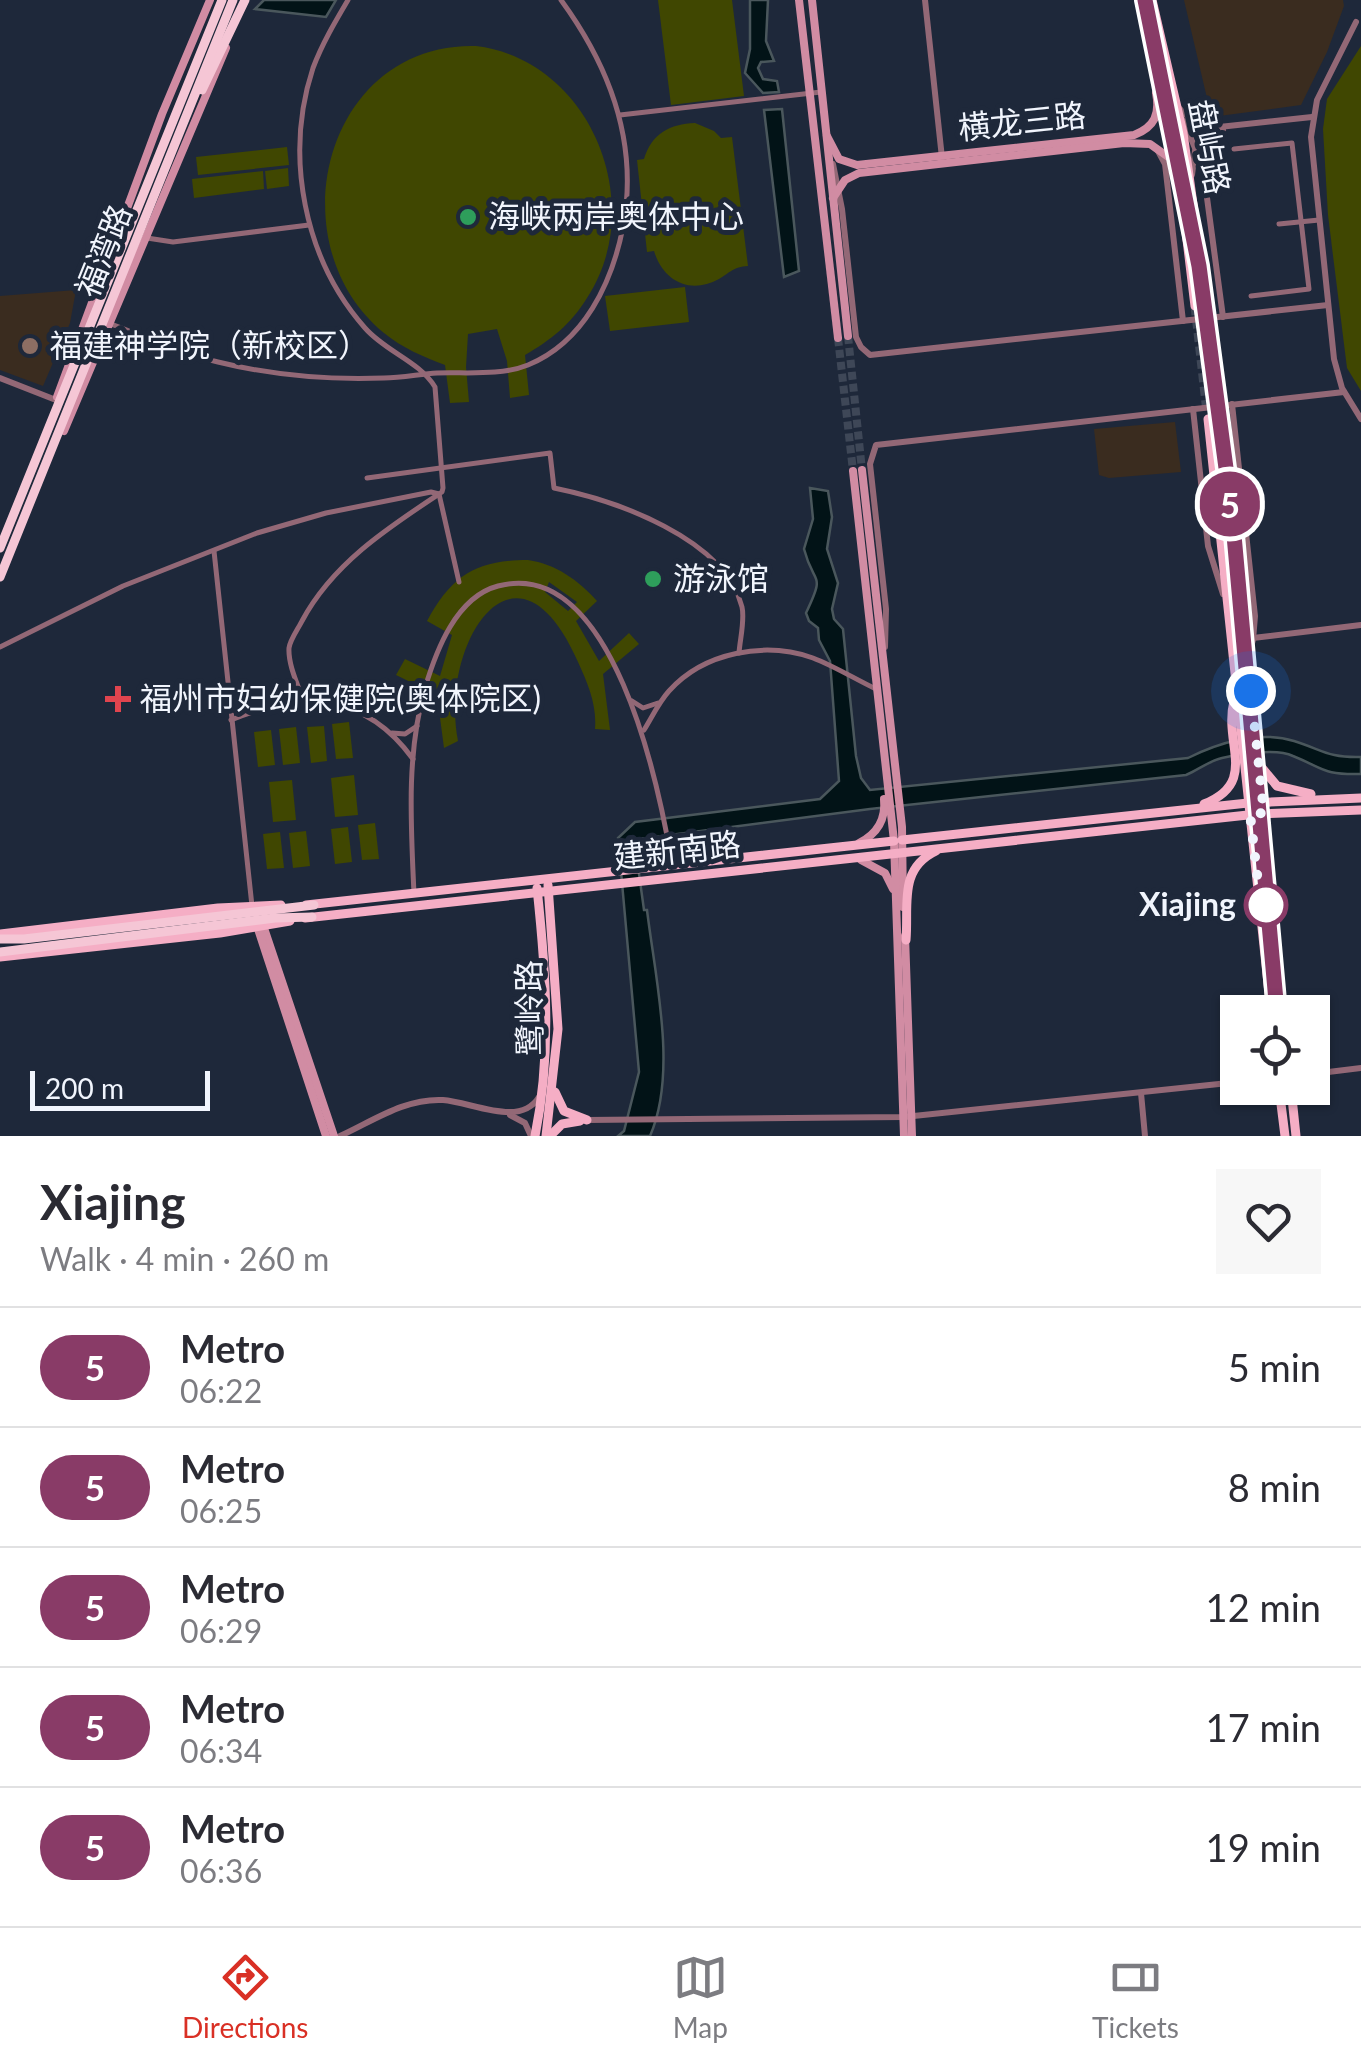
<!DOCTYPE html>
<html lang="en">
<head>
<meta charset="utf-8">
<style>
	:root { --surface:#fff; --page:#f7f7f7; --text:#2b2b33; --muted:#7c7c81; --line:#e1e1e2; --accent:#d93025 }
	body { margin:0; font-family:Lato,"Noto Sans SC",sans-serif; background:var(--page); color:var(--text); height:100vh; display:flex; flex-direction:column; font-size:38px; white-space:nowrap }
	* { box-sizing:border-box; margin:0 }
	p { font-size:32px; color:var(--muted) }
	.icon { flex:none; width:55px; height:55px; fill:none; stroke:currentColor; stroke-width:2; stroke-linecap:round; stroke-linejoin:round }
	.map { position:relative; height:1136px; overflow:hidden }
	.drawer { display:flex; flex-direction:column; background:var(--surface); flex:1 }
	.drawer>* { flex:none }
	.badge { padding:0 20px; border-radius:32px; font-size:35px; line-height:65px }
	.buttons { position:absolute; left:1220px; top:995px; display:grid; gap:20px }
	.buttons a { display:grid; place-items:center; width:110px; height:110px; border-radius:0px; background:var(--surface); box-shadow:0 2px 8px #0004; font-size:50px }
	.scale { position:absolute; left:30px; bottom:25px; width:180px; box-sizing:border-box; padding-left:10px; border:5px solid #f1f5fd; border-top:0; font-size:28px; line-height:35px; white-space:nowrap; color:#f1f5fd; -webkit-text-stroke:8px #1e283a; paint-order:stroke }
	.you { position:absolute; width:50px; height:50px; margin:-25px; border:8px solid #fff; border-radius:50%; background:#1a73e8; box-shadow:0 0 0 15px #1a73e833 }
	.map>.badge { position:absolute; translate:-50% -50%; box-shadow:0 0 0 5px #fff }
	.round { display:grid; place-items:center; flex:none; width:105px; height:105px; border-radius:0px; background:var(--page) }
	.summary { display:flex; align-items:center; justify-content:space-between; height:170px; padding:0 40px }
	h1 { font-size:48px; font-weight:700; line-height:75px }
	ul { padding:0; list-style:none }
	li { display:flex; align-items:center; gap:30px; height:120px; padding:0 40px; border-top:2px solid var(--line) }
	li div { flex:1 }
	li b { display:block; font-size:38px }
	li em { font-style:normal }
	li .badge { min-width:110px; font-weight:700; text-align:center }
	.menu { display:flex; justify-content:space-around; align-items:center; height:140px; border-top:2px solid var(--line); background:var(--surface); font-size:28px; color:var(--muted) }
	.menu a { display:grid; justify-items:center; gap:5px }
	.menu .on { color:var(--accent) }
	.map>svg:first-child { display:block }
	.education { fill:#3a2c1f }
	.green { fill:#404701; fill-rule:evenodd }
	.water { fill:#021317; stroke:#4a575c; stroke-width:2.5 }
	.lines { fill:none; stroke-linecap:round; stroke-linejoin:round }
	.secondary-tunnel { stroke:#3e4757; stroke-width:8; stroke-dasharray:8 4; stroke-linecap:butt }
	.primary-tunnel { stroke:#3e4757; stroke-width:9; stroke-dasharray:9 4.5; stroke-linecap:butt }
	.minor { stroke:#936876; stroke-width:5 }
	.tertiary { stroke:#936876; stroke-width:6 }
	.secondary { stroke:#d18ca3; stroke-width:8 }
	.primary { stroke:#f5aec5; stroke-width:9 }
	.trunk { stroke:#f5c6d5; stroke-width:9 }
	.line-casing { stroke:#fff; stroke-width:22 }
	.line { stroke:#893b67; stroke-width:15 }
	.walk { stroke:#f1f5fd; stroke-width:10; stroke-dasharray:0 18 }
	.leisure-dot { fill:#2e9e5b; stroke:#1e283a; stroke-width:4 }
	.education-dot { fill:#8d6e63; stroke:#1e283a; stroke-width:4 }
	.health-dot { fill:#e0444e; stroke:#1e283a; stroke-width:4 }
	.stop-dot { fill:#fff; stroke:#893b67; stroke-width:5 }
	.labels { text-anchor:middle; stroke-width:10; stroke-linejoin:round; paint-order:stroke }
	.street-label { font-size:32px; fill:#f1f5fd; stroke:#1e283a }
	.poi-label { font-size:32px; fill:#f1f5fd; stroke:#1e283a; text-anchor:start }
	.stop-label { font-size:32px; font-weight:bold; fill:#f1f5fd; stroke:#1e283a; text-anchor:end }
</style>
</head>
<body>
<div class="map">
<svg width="1361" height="1136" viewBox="0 0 1361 1136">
	<rect width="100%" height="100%" fill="#1e283a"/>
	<g class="education">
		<path d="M1184,0H1343L1344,6L1327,52L1301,105L1219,116L1210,111Z"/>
		<path d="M76,290L70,323L43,386L0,370V296Z"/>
		<path d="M1175,422L1181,472L1109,478L1099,475L1094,429Z"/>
	</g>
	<g class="green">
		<path d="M658,0H732L744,96L671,105Z"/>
		<path d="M476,46C590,60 649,203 587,298C571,324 551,340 525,355L529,395L510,398L507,361L497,329L468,334L466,367L469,402L450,403L445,365C424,357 402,348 384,333C275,244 324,42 476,46Z"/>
		<path d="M1361,46V391L1347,368L1328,215L1323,129L1327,99Z"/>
		<path d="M695,123L714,131L721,138L732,137L748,266C733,267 731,272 719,279C690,295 663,281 654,251L647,252L637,160L644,159C652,133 670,124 695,123Z"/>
		<path d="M287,147L289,165L198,175L196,157Z"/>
		<path d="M288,168L289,186L267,189L265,171Z"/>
		<path d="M263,171L264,189L194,198L192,179Z"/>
		<path d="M685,287L689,322L610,331L605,296Z"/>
		<path d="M528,560C556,564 578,580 597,601L576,621L599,661L629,633L639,644L603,674L610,730L595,729C597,705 588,684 578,662C516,521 439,644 458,741L444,748L437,695L396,675L405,659L440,676L452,635L427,621C452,575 476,560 528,560ZM549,582L577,602L568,611L545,592Z"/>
		<path d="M349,722L353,758L336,759L332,724Z"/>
		<path d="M324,726L327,761L311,763L307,727Z"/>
		<path d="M296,727L300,763L283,765L279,729Z"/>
		<path d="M271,730L275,765L258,767L254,732Z"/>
		<path d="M354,775L358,815L335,817L331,778Z"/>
		<path d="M292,780L296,820L273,822L269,782Z"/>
		<path d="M375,823L379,859L362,860L358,825Z"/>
		<path d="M348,827L352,862L335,864L331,829Z"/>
		<path d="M306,831L310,866L293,868L289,833Z"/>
		<path d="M280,832L284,868L267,869L263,834Z"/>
	</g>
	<g class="water">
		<path d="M264,0H336L326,17L255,9Z"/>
		<path d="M750,0H768L766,41L774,61L761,62L758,68L763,79L777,81L779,92L763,93L745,73L750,49Z"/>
		<path d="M782,109L799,271L784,277L764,110Z"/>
		<path d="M810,488L828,491L832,517L827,549L838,583L832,609L834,619L843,629L856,756L861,778L870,790L1188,758C1218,743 1259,730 1294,741C1323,750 1328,758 1361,757V774C1323,775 1325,769 1293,756C1276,748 1240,754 1222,758C1209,761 1198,770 1186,775L870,809L640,839L635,845L644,910H647C655,977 678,1073 650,1136H618L624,1131L639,1072L618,838L635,822L820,799L839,781L830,661L819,640L818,628L809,621L806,613C826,571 814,587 804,549L813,519Z"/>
	</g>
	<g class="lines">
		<g class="secondary-tunnel">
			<path d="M848,336L862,470"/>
			<path d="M838,338L853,471"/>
		</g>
		<g class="primary-tunnel">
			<path d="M1207,304L1220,418"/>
			<path d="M1195,306L1207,412"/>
		</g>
		<g class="minor">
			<path d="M620,115L821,92"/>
			<path d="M1234,149L1292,143L1309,289L1251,296"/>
			<path d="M1279,224L1319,220"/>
			<path d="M147,238L173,242L309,225"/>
			<path d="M111,324C146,337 182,353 218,362C271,375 331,380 384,378C402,378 420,374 437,373C466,372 501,376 528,365C584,342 612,283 623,227C639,142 610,67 561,0"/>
			<path d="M367,478L550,453L554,488C614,500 725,538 742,607C745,620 740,639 739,653"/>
			<path d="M214,551L252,906"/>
			<path d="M0,647L123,586L257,533L326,513L431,492L439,494L459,582"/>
			<path d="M303,700C298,685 288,665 289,648C290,640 298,629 302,621C333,563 389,527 442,492L443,488L435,387C419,361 386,352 365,328C304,259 284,156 313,68C322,44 335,22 348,0"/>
			<path d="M632,701L643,708L658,703"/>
			<path d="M231,720C302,690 365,693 413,759"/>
			<path d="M644,730C652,717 659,702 669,691C704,652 765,641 813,658C834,666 855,679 876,689"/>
			<path d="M392,733L405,734L417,726"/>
			<path d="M414,894C411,825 406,755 425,688C436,651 456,597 498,586C613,555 659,787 672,863"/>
		</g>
		<g class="tertiary">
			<path d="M925,0L942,158"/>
			<path d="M1356,22L1317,100L1311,137L1334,359L1342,388L1361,419"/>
			<path d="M1177,106L1192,121L1210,128L1312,117"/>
			<path d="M1184,121L1203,168L1223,317"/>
			<path d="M1158,151L1165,164L1183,321"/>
			<path d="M1202,157L1209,136L1223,130"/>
			<path d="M833,164L842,209L856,337L861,347L870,355L1328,305"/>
			<path d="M1192,175L1195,151L1207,138"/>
			<path d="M0,378L56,400"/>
			<path d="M1232,404L1255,616L1253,640L1247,658"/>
			<path d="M1193,409L1208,546L1223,594"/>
			<path d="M1253,638L1361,625"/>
			<path d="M885,647L886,609L870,464L876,445L1344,392"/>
			<path d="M1312,1074L1361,1068"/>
			<path d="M1141,1093L1145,1136"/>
			<path d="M510,1115L525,1123L531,1136"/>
			<path d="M587,1120L904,1117L1238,1082"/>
			<path d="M340,1136C373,1121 405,1098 443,1100C472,1102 520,1128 539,1097"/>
		</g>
		<g class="secondary">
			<path d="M799,0L838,338"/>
			<path d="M812,0L848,336"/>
			<path d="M827,136L839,159L857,165L1134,135C1155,127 1160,114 1156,93"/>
			<path d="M833,198L845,180L859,173L1124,143L1150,144L1174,161"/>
			<path d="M57,397L162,114L210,0"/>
			<path d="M64,431L226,48"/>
			<path d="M862,470L902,827L903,907"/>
			<path d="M853,471L894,841L904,1136"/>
			<path d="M859,843C877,834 886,819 884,799"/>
			<path d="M861,860L885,873L893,889"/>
			<path d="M263,925L334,1136"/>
			<path d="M257,926L326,1136"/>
			<path d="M905,936L912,1136"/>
		</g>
		<g class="primary">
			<path d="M1139,0L1180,182L1195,306"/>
			<path d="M1152,0L1183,133L1207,304"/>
			<path d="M1220,418L1283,1012"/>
			<path d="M1208,419L1271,1012"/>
			<path d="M1262,768L1277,786L1311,794"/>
			<path d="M1204,804C1259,782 1223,744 1234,701"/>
			<path d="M902,840L1248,803L1361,798"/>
			<path d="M306,905L894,841"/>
			<path d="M305,918L1257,814L1361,810"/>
			<path d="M0,934L218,908L281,905"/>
			<path d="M906,940C909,905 898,869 936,851"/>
			<path d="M0,957L220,933L290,921"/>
			<path d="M1279,1088L1285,1136"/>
			<path d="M1291,1088L1296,1136"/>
			<path d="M555,1092L564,1111L587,1120"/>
			<path d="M535,1136C552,1053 546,972 537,888"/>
			<path d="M546,1136L558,1029L548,885"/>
			<path d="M550,1136L562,1124L580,1121"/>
		</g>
		<g class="trunk">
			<path d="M202,90L245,0"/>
			<path d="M0,548L222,0"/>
			<path d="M0,577L233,0"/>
			<path d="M0,939H24L314,905"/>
			<path d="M0,952L275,918L312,917"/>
		</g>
	</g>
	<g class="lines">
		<g class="line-casing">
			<path id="line" d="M1145,0L1199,266L1232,513L1277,1012"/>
		</g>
		<use href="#line" class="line"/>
		<path class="walk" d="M1251,691L1264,813L1250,814L1261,908L1266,905"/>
	</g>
	<g class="leisure-dot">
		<circle cx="468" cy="217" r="10"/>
		<circle cx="653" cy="579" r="10"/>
	</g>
	<circle class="education-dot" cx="30" cy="346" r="10"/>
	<path class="health-dot" d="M113 684h10v10h10v10h-10v10h-10v-10h-10v-10h10z"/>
	<circle class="stop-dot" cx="1266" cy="905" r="20"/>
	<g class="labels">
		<g class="street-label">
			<text transform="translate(1022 122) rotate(-6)" y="11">横龙三路</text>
			<text transform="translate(1209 147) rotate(79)" y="11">盘屿路</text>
			<text transform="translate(104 251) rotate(-68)" y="11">福湾路</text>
			<text transform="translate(677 851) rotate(-6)" y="11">建新南路</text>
			<text transform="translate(530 1008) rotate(-91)" y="11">鹭岭路</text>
		</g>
		<g class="poi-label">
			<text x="488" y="228">海峡两岸奥体中心</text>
			<text x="50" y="357">福建神学院（新校区）</text>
			<text x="673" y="590">游泳馆</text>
			<text x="140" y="710">福州市妇幼保健院(奥体院区)</text>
		</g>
		<g class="stop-label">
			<text x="1236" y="916">Xiajing</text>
		</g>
	</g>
</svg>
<div class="buttons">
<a><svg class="icon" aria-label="locate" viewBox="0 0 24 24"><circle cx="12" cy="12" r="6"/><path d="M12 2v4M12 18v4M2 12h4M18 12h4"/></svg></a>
</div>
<div class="scale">200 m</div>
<div class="you" style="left:1251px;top:691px"></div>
<b class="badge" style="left:1230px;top:504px;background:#893b67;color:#fff">5</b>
</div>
<section class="drawer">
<div class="summary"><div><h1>Xiajing</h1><p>Walk · 4 min · 260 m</p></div><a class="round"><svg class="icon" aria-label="heart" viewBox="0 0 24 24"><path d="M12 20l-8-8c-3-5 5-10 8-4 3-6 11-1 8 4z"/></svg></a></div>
<ul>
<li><span class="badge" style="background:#893b67;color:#fff">5</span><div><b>Metro</b><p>06:22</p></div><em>5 min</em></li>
<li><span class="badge" style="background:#893b67;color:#fff">5</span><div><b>Metro</b><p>06:25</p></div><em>8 min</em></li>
<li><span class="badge" style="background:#893b67;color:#fff">5</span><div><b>Metro</b><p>06:29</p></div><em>12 min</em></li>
<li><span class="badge" style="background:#893b67;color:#fff">5</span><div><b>Metro</b><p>06:34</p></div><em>17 min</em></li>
<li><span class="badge" style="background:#893b67;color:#fff">5</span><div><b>Metro</b><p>06:36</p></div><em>19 min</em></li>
</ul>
</section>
<nav class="menu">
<a class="on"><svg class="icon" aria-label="directions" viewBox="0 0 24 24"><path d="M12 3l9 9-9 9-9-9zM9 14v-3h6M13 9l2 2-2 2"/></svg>Directions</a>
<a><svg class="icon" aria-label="map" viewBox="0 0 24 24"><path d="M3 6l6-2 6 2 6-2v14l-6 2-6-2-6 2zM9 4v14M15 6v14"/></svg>Map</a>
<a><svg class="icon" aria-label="tickets" viewBox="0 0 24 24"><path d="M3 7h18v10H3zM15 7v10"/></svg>Tickets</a>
</nav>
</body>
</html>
